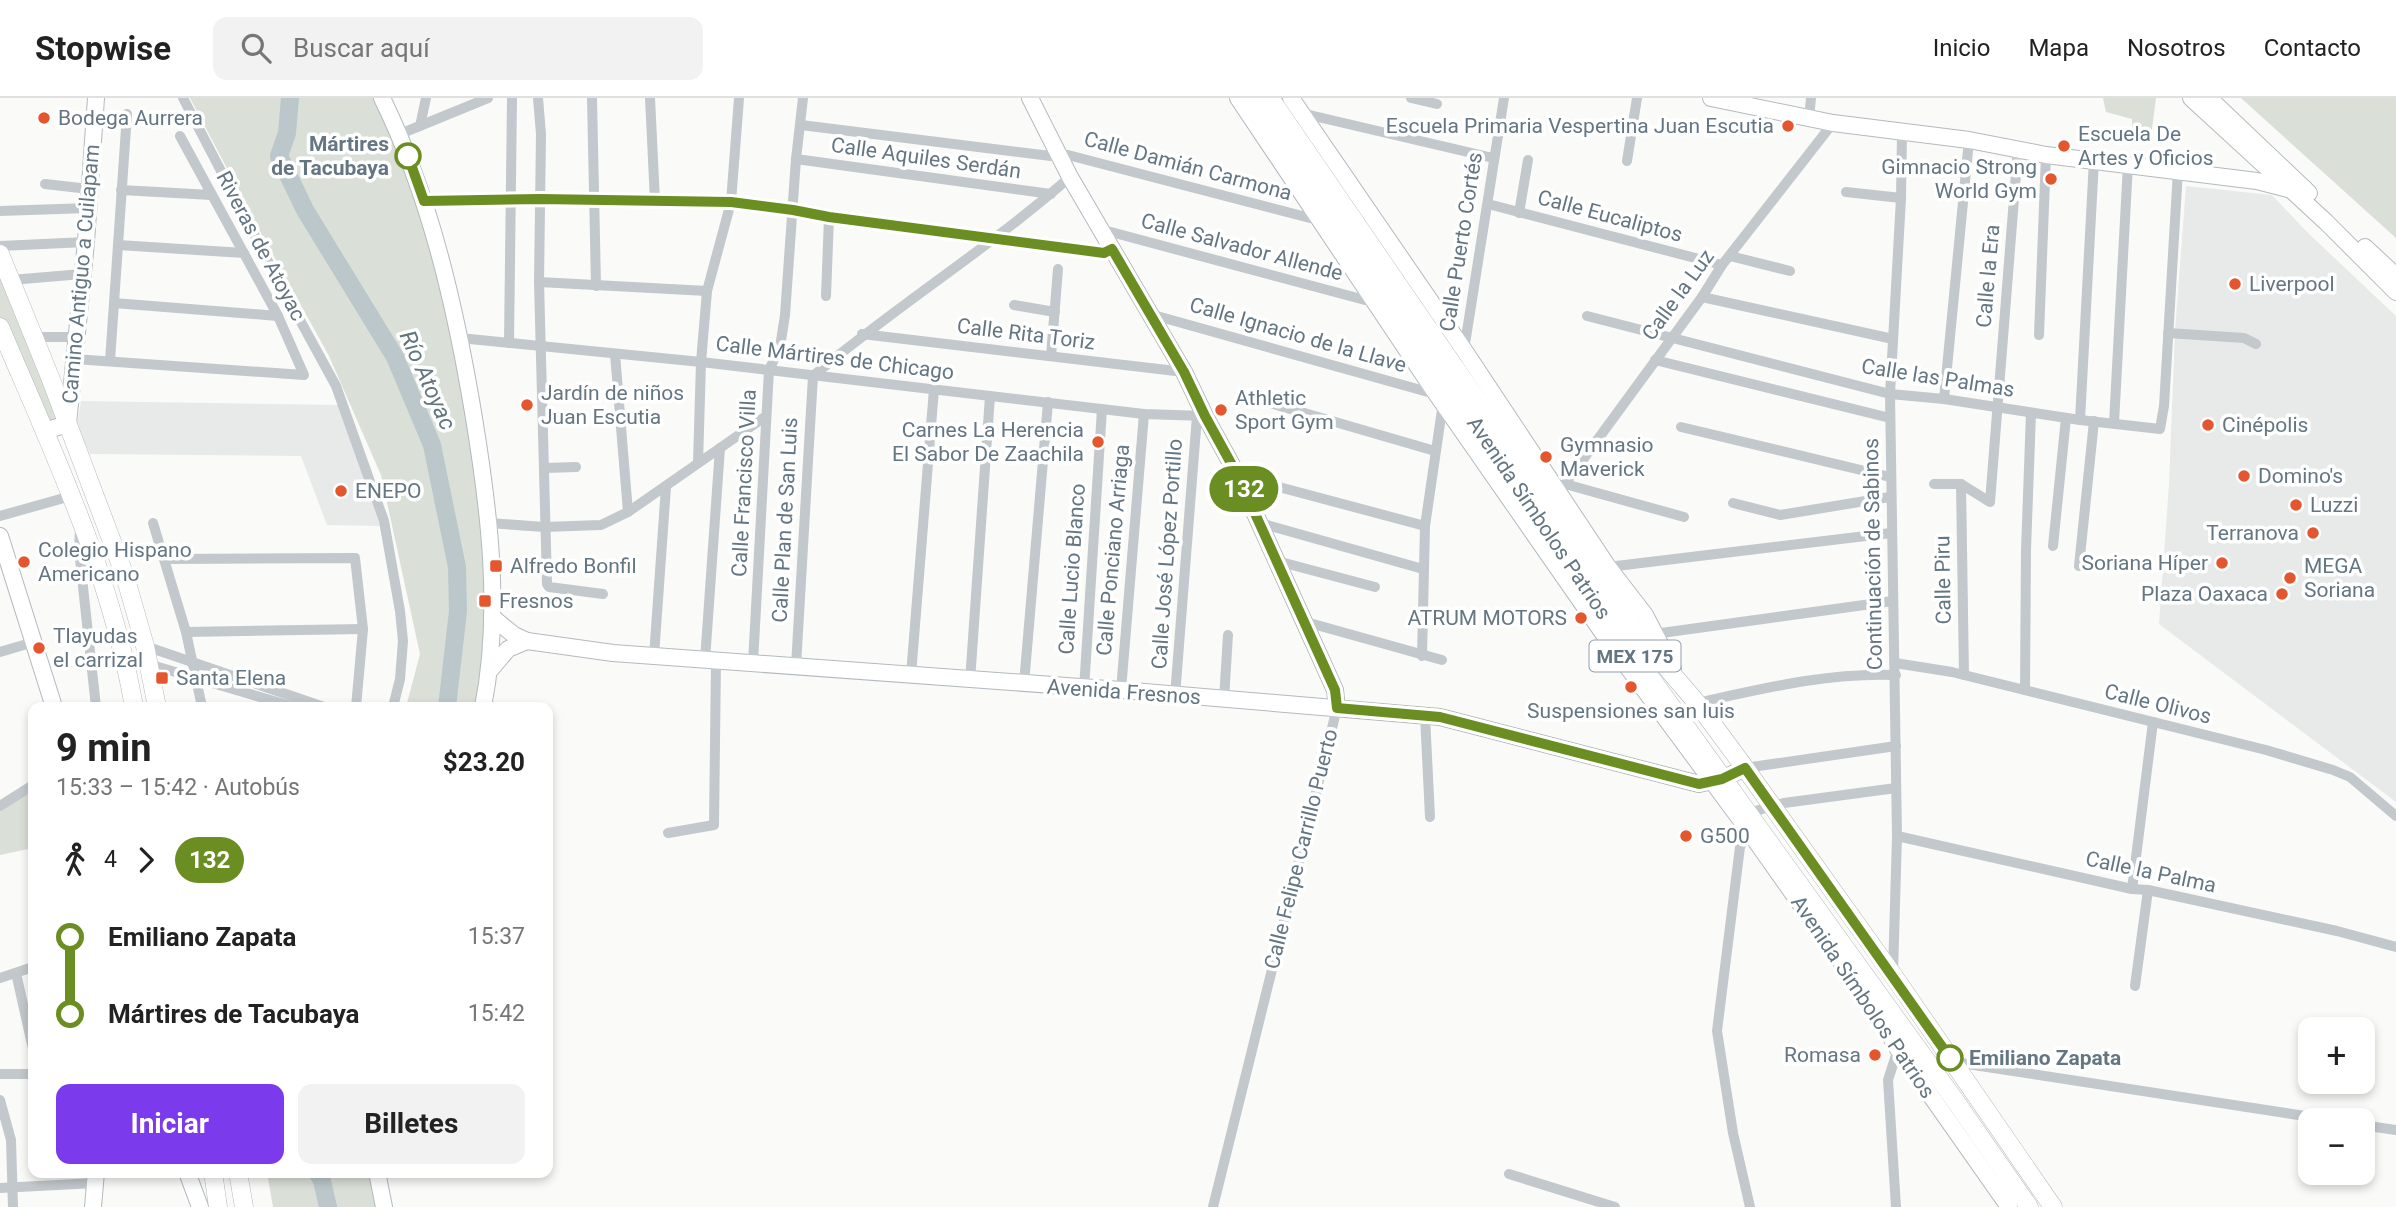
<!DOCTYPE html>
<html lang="es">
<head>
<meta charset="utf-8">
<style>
	:root { --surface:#fff; --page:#f2f2f2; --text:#222; --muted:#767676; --line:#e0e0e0; --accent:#7c3aed }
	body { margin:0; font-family:Roboto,sans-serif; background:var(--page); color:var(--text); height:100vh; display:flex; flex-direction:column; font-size:26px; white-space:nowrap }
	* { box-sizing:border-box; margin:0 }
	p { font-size:23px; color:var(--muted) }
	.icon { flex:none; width:38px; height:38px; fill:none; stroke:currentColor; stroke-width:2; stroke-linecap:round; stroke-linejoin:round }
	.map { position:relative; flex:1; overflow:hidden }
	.side { position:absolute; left:28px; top:604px; width:525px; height:476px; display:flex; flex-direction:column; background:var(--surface); border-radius:14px; box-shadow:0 4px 10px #0003 }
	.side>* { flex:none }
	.badge { padding:0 14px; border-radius:23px; font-size:24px; line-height:46px }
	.buttons { position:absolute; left:2298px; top:919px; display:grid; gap:14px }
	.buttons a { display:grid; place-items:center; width:77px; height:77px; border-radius:14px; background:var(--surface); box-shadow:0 4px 10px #0003; font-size:35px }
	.map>.badge { position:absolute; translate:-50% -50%; box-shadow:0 0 0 4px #fff }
	.legs { display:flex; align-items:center; gap:10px; height:77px; padding:0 28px; font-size:23px }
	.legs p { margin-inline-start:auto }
	.summary { display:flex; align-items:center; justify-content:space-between; height:119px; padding:0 28px }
	h1 { font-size:38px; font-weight:700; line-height:52px }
	.primary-button { display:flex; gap:14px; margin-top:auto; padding:14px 28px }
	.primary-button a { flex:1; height:80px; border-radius:14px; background:var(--accent); color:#fff; font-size:28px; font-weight:700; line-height:80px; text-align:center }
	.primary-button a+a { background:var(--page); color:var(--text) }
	ul { padding:0 28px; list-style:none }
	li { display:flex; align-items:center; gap:24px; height:77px; font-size:26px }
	li i { display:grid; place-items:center; width:10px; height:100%; margin:0 9px; background:currentColor }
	li i::after { content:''; width:18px; height:18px; margin:-9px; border:5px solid; border-radius:50%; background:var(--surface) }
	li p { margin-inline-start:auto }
	li:first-child i { background:linear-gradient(#0000 50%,currentColor 0) }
	li:last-child i { background:linear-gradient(currentColor 50%,#0000 0) }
	header { display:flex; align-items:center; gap:42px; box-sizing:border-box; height:98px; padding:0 35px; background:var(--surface); border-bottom:2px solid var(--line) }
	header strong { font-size:33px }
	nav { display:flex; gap:38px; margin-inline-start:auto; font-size:24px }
	.search { width:490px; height:63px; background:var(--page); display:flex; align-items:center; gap:18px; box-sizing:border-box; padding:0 24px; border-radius:14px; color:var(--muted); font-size:26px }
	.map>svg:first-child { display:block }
	.built { fill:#e8e9e9 }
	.green { fill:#dadfd7 }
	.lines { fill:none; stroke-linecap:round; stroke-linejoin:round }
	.river { stroke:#bbc7cb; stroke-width:18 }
	.secondary-casing { stroke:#b3babf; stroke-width:18 }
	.primary-casing { stroke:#b5babe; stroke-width:19 }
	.street { stroke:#c3c8cc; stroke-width:10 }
	.secondary { stroke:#fff; stroke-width:16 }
	.primary { stroke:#fff; stroke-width:18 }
	.line-1-casing { stroke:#fff; stroke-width:16 }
	.line-1 { stroke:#6b8e23; stroke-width:10 }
	.poi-dot { fill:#e4572e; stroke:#fff; stroke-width:2.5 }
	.stop-1-dot { fill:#fff; stroke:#6b8e23; stroke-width:3.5 }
	.labels { text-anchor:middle; stroke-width:7; stroke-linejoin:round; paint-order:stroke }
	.shield { fill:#fff; stroke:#939fa8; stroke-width:2 }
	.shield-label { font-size:19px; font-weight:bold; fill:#657683 }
	.poi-label { font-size:21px; fill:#657683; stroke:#fff; text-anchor:start }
	.stop-label { font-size:21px; font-weight:bold; fill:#657683; stroke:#fff; text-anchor:end }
	.street-label { font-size:21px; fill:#657683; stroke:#fff }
	.water-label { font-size:23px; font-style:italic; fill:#60757c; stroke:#fff }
</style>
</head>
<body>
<header>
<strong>Stopwise</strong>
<div class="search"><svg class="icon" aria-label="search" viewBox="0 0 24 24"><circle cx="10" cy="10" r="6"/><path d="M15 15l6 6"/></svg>Buscar aquí</div>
<nav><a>Inicio</a><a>Mapa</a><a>Nosotros</a><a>Contacto</a></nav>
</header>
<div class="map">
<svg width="2396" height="1109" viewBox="0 0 2396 1109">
	<rect width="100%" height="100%" fill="#fafaf8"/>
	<g class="built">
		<path d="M2186,88L2272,97L2307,134L2396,218V704L2159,526L2169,386L2175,233Z"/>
		<path d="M81,303L339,307L380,428L327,427L301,358L90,356L77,328Z"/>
	</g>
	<g class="green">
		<path d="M190,0H381L400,36L460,240L492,519L480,609H406L420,556L381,377L329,258L261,135Z"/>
		<path d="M2103,0H2156L2150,46L2132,41V21L2106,14Z"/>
		<path d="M2241,0H2396V140Z"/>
		<path d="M0,172L60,323L46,330L0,222Z"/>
		<path d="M31,692L33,750L0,757V713Z"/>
		<path d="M267,1075H377L383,1109H273Z"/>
	</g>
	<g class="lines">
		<g class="river">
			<path d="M290,0L287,35L279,58L305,112L395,259L432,347L457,469L458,513L447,609"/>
			<path d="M317,1074L322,1083L328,1109"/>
		</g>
		<g class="secondary-casing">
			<g id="secondary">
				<path d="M382,0C430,98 455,207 473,314C489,410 502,513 483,609"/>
				<path d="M1030,0L1070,79L1184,274L1205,318L1238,378L1335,592L1337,610"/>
				<path d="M1238,0L1433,291L1612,548L1743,725L1872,907L1898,951L2009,1109"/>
				<path d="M1291,0L1464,252L1608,469L1645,517L1673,571"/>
				<path d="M1711,0L1833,25L1969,42L2046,57L2257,83L2288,91L2304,90"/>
				<path d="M2191,0L2326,124L2396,194"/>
				<path d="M2209,0L2309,95"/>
				<path d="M2365,149L2396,178"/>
				<path d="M44,333L68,326L86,144L96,0"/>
				<path d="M0,438L54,609"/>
				<path d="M492,519L514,537L527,543L613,555L1121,592L1440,619L1699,686L1722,681L1745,670"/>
				<path d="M491,571L508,551L527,543"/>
				<path d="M187,1074L200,1109"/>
				<path d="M377,1074L384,1109"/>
				<path d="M93,1109L96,1074"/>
			</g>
		</g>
		<g class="primary-casing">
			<g id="primary">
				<path d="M1252,0L1609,522L1954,1001L2029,1109"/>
				<path d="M1270,0L1637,535L1697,605L1745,670L1893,877L2053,1109"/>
				<path d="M0,156L50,279L125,478L145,548L157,609"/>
				<path d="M0,229C53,354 111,475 134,609"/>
				<path d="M213,1074L218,1109"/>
				<path d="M238,1074L244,1109"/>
			</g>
		</g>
		<g class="street">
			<path d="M183,0L272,171L336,288L384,423L400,513L403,543L400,581L393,609"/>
			<path d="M538,0L541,36L539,184L547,486L549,489L603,496"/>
			<path d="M592,0L596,188"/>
			<path d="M650,0L655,103"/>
			<path d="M1411,0L1437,6"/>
			<path d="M1301,15L1493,60"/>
			<path d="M1809,20L1811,0"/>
			<path d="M801,27L1059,59L1068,57L1310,120L1315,117"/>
			<path d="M420,28L426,0"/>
			<path d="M400,36L488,0"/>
			<path d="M796,61L1051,96"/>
			<path d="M1627,63L1637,0"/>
			<path d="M45,86L89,91"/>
			<path d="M121,92L212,97"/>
			<path d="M1846,94L1901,100"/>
			<path d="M424,103L539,101L731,104L793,112L829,119L1104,155L1112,151"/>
			<path d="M1488,106L1722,167"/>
			<path d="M0,113L88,110"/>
			<path d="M1519,115L1528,62"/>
			<path d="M1104,138L1111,134L1365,202L1370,199"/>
			<path d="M118,147L244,155"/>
			<path d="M0,148L86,144"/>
			<path d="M1730,158L1790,173"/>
			<path d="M11,182L82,176"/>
			<path d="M539,184L707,193"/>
			<path d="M826,198L829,119"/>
			<path d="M1702,199L1893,241"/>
			<path d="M114,205L278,218"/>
			<path d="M1014,207L1055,214"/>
			<path d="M1587,218L1890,296L1944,301L2080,322L2160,331L2164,308L2178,72"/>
			<path d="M1152,220L1157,218L1428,294L1433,291"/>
			<path d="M2168,235L2244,240L2256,246"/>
			<path d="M862,236L1184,274"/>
			<path d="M2039,237L2046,57"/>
			<path d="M33,239H75"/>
			<path d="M460,240L701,264L1144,316L1205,318"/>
			<path d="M509,245L512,0"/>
			<path d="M1464,252L1504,0"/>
			<path d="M615,256L628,414"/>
			<path d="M1051,258L1058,171"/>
			<path d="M74,261L304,277L278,218L180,38"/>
			<path d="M1655,262L1890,320"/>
			<path d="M110,263L127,16"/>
			<path d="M1944,301L1969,42"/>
			<path d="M1270,305L1435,353"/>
			<path d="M2080,322L2094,62"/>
			<path d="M2114,325L2128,66"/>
			<path d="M1681,329L1890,379"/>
			<path d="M698,365L701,264L707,193L731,104L739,0"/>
			<path d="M545,370L576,369"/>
			<path d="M1238,378L1425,428"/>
			<path d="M1565,386L1684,419"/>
			<path d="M1934,386H1961L1990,404L2018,50"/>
			<path d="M1961,386L1964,577"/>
			<path d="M1558,393L1565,386L1702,199L1722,167L1833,25"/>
			<path d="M1733,405L1780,417L1890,399"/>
			<path d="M0,418L71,398"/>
			<path d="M153,425L186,534L202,609"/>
			<path d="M489,425L544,429L601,427L628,414L766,318"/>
			<path d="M1260,425L1423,471"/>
			<path d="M80,431L79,452L96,609"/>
			<path d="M2053,448L2066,320"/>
			<path d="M166,461L355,460L363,531L356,609"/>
			<path d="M1277,463L1375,489"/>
			<path d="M2079,468L2094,323"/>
			<path d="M1608,469L1891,435"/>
			<path d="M1306,524L1442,562"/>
			<path d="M186,534L363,531"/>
			<path d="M1654,536L1893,503"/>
			<path d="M145,548L324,609"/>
			<path d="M0,554L34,544"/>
			<path d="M654,558L666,389"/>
			<path d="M1422,558L1425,428L1443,305"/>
			<path d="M705,562L720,350"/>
			<path d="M753,565L769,272L780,249L785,217L796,61L803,0"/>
			<path d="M1895,565L1952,574L2266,652L2333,672L2350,679L2396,718"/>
			<path d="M148,566L294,609"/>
			<path d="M796,568L813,278C896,208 988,151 1070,79"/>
			<path d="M911,577L934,291"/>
			<path d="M970,583L990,298"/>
			<path d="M1024,586L1048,304"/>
			<path d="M1084,591L1102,311"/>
			<path d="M1121,592L1144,316"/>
			<path d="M2025,592L2026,452L2031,315"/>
			<path d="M1175,598L1197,318"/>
			<path d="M1224,601L1228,537"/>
			<path d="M1697,605C1761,591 1829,574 1896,577"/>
			<path d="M1425,618L1430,719"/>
			<path d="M1745,670L1896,648"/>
			<path d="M0,708L33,687"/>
			<path d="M1748,715L1784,705L1896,690"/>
			<path d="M668,735L714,727L716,563"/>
			<path d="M1897,738L2132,791L2148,792L2337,833L2396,849"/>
			<path d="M2132,791L2153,624"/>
			<path d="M16,875L33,951"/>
			<path d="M1893,875L1897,738L1890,296L1901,100L1902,35"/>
			<path d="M0,880L33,869"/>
			<path d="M2135,888L2148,792"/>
			<path d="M1954,964L2331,1022"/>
			<path d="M0,976H33"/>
			<path d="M0,1002L11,1042L13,1109"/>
			<path d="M2362,1027L2396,1032"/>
			<path d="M1509,1076L1615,1109"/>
			<path d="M0,1090L95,1085"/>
			<path d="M1213,1109L1337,610"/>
			<path d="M1750,1109L1733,1035L1717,933L1740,749L1744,742L1751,736"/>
			<path d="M1896,1109L1888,982L1898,951"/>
		</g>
		<use href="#secondary" class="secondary"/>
		<use href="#primary" class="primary"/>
	</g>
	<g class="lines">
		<g class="line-1-casing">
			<path id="line-1" d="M408,58L424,103L540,101L731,104L793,112L829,119L1104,155L1112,151L1184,274L1205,318L1238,378L1335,592L1337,610L1440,619L1699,686L1722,681L1745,670L1950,960"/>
		</g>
		<use href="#line-1" class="line-1"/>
	</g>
	<g class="poi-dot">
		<circle cx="44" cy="20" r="7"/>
		<circle cx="1788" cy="28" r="7"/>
		<circle cx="2064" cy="48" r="7"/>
		<circle cx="2051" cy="81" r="7"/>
		<circle cx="2235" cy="186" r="7"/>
		<circle cx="527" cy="307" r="7"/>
		<circle cx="1221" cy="312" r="7"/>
		<circle cx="2208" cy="327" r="7"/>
		<circle cx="1098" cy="344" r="7"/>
		<circle cx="1546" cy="359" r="7"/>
		<circle cx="2244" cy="378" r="7"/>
		<circle cx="341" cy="393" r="7"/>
		<circle cx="2296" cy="407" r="7"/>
		<circle cx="2313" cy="435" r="7"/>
		<circle cx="24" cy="464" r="7"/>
		<circle cx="2222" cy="465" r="7"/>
		<rect x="489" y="461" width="14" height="14" rx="3.5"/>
		<circle cx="2290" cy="480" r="7"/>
		<circle cx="2282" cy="496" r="7"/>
		<rect x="478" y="496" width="14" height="14" rx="3.5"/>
		<circle cx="1581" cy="520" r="7"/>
		<circle cx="39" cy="550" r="7"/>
		<rect x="155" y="573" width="14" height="14" rx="3.5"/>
		<circle cx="1631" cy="589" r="7"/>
		<circle cx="1686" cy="738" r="7"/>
		<circle cx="1875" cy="957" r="7"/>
	</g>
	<g class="stop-1-dot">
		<circle cx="408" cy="58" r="12"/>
		<circle cx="1950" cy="960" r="12"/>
	</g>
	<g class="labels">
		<rect class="shield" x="1589.5" y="542.5" width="91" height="31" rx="5"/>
		<g class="shield-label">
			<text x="1635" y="565">MEX 175</text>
		</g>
		<g class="poi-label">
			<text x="58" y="27">Bodega Aurrera</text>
			<text x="1774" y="35" text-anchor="end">Escuela Primaria Vespertina Juan Escutia</text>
			<text x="2078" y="43">Escuela De<tspan x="2078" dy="24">Artes y Oficios</tspan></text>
			<text x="2037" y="76" text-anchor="end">Gimnacio Strong<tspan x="2037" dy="24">World Gym</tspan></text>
			<text x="2249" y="193">Liverpool</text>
			<text x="541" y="302">Jardín de niños<tspan x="541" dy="24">Juan Escutia</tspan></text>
			<text x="1235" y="307">Athletic<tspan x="1235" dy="24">Sport Gym</tspan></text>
			<text x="2222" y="334">Cinépolis</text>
			<text x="1084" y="339" text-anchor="end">Carnes La Herencia<tspan x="1084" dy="24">El Sabor De Zaachila</tspan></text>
			<text x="1560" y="354">Gymnasio<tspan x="1560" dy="24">Maverick</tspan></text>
			<text x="2258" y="385">Domino's</text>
			<text x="355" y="400">ENEPO</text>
			<text x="2310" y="414">Luzzi</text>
			<text x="2299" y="442" text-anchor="end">Terranova</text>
			<text x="38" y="459">Colegio Hispano<tspan x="38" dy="24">Americano</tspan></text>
			<text x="2208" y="472" text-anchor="end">Soriana Híper</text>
			<text x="510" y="475">Alfredo Bonfil</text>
			<text x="2304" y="475">MEGA<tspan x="2304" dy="24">Soriana</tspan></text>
			<text x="2268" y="503" text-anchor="end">Plaza Oaxaca</text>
			<text x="499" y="510">Fresnos</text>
			<text x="1567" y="527" text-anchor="end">ATRUM MOTORS</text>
			<text x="53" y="545">Tlayudas<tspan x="53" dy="24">el carrizal</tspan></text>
			<text x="176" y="587">Santa Elena</text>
			<text x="1631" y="620" text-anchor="middle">Suspensiones san luis</text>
			<text x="1700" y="745">G500</text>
			<text x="1861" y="964" text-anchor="end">Romasa</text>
		</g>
		<g class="stop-label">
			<text x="389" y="53">Mártires<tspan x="389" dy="24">de Tacubaya</tspan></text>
			<text x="1969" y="967" text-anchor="start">Emiliano Zapata</text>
		</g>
		<g class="street-label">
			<text transform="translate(926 60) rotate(8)" y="7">Calle Aquiles Serdán</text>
			<text transform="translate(1188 68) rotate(15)" y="7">Calle Damián Carmona</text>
			<text transform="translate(1610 118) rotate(15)" y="7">Calle Eucaliptos</text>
			<text transform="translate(1461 144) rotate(-81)" y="7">Calle Puerto Cortés</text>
			<text transform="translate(261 148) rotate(62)" y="7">Riveras de Atoyac</text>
			<text transform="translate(1242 149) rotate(15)" y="7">Calle Salvador Allende</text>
			<text transform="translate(81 176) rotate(-85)" y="7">Camino Antiguo a Cuilapam</text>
			<text transform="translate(1988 178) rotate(-85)" y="7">Calle la Era</text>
			<text transform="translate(1678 197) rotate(-54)" y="7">Calle la Luz</text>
			<text transform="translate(1026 236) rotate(7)" y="7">Calle Rita Toriz</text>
			<text transform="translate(1298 237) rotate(16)" y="7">Calle Ignacio de la Llave</text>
			<text transform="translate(835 260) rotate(7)" y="7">Calle Mártires de Chicago</text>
			<text transform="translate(1938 280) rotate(9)" y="7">Calle las Palmas</text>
			<text transform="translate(744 385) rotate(-87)" y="7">Calle Francisco Villa</text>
			<text transform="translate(1539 420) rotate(56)" y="7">Avenida Símbolos Patrios</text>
			<text transform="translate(785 422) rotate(-87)" y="7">Calle Plan de San Luis</text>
			<text transform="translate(1113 452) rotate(-85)" y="7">Calle Ponciano Arriaga</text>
			<text transform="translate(1167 456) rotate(-86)" y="7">Calle José López Portillo</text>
			<text transform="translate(1873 456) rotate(-91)" y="7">Continuación de Sabinos</text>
			<text transform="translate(1072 471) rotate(-86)" y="7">Calle Lucio Blanco</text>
			<text transform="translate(1943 482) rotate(-91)" y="7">Calle Piru</text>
			<text transform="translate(1124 594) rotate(4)" y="7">Avenida Fresnos</text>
			<text transform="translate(2158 606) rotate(14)" y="7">Calle Olivos</text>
			<text transform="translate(1301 751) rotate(-76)" y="7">Calle Felipe Carrillo Puerto</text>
			<text transform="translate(2151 774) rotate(12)" y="7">Calle la Palma</text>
			<text transform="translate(1863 899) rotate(56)" y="7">Avenida Símbolos Patrios</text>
		</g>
		<g class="water-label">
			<text transform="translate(428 282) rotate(66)" y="8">Río Atoyac</text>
		</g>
	</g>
</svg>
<div class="buttons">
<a>+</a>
<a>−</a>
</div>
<b class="badge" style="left:1244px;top:391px;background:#6b8e23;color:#fff">132</b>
<section class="side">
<div class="summary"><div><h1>9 min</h1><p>15:33 – 15:42 · Autobús</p></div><b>$23.20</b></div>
<div class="legs"><svg class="icon" aria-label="walk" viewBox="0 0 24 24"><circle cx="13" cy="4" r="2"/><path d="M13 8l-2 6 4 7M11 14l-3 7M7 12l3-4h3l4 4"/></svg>4<svg class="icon" aria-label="forward" viewBox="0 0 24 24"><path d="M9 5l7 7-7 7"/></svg><b class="badge" style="background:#6b8e23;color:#fff">132</b></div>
<ul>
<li><i style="color:#6b8e23"></i><b>Emiliano Zapata</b><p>15:37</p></li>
<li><i style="color:#6b8e23"></i><b>Mártires de Tacubaya</b><p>15:42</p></li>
</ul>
<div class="primary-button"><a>Iniciar</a><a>Billetes</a></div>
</section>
</div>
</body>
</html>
